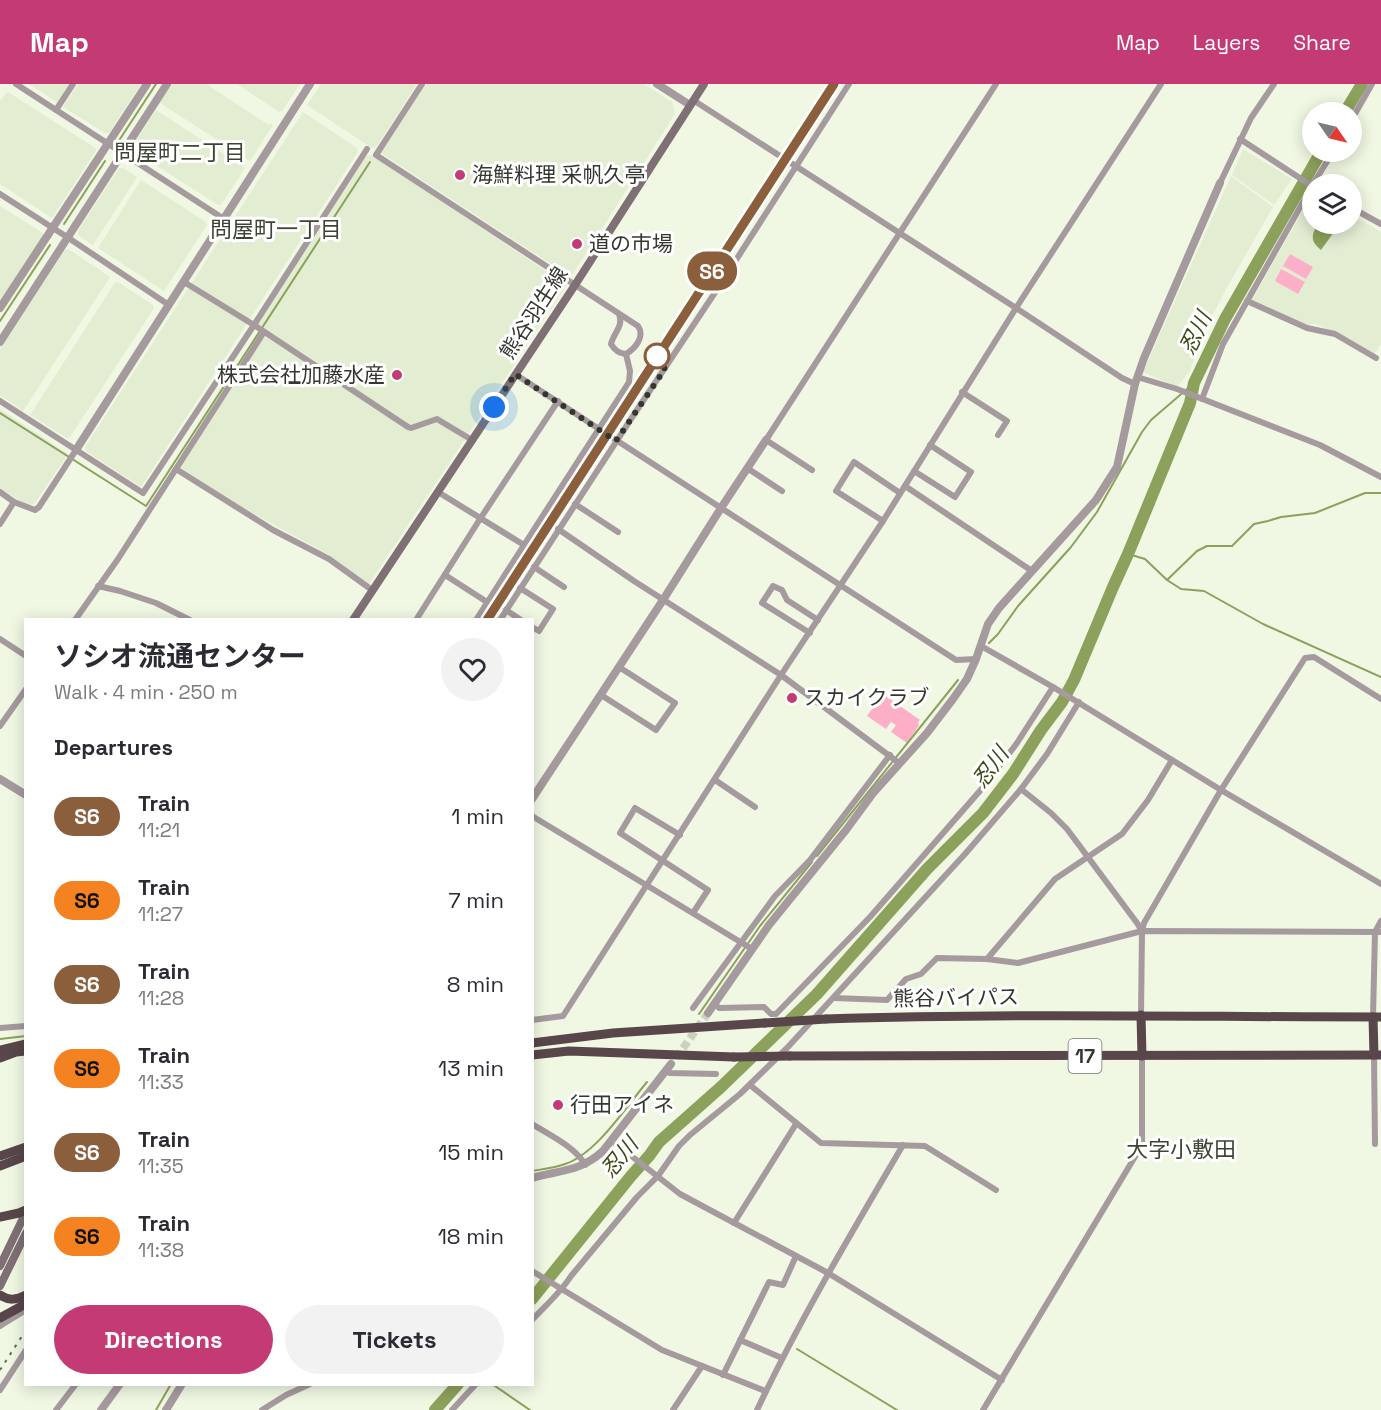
<!DOCTYPE html>
<html lang="en">
<head>
<meta charset="utf-8">
<style>
	:root { --surface:#fff; --page:#f2f2f3; --text:#2b2b33; --muted:#7c7c81; --accent:#c43a74 }
	body { margin:0; font-family:"Space Grotesk","Noto Sans JP",sans-serif; background:var(--page); color:var(--text); height:100vh; display:flex; flex-direction:column; font-size:22px; white-space:nowrap }
	* { box-sizing:border-box; margin:0 }
	p { font-size:20px; color:var(--muted) }
	.icon { flex:none; width:33px; height:33px; fill:none; stroke:currentColor; stroke-width:2; stroke-linecap:round; stroke-linejoin:round }
	.map { position:relative; flex:1; overflow:hidden }
	.details { position:absolute; left:24px; top:534px; width:510px; height:768px; display:flex; flex-direction:column; background:var(--surface); border-radius:0px; box-shadow:0 3px 15px #0003 }
	.details>* { flex:none }
	.badge { padding:0 12px; border-radius:20px; font-size:21px; line-height:39px }
	.needle { width:39px; rotate:124deg }
	.tools { position:absolute; left:1302px; top:18px; display:grid; gap:12px }
	.tools a { display:grid; place-items:center; width:60px; height:60px; border-radius:50%; background:var(--surface); box-shadow:0 3px 15px #0003; font-size:30px }
	.you { position:absolute; width:30px; height:30px; margin:-15px; border:4px solid #fff; border-radius:50%; background:#1a73e8; box-shadow:0 0 0 9px #1a73e833 }
	.map>.badge { position:absolute; translate:-50% -50%; box-shadow:0 0 0 3px #fff }
	h2 { padding:0 30px; font-size:22px; line-height:54px }
	.round { display:grid; place-items:center; flex:none; width:63px; height:63px; border-radius:32px; background:var(--page) }
	.head { display:flex; align-items:center; justify-content:space-between; height:102px; padding:0 30px }
	h1 { font-size:28px; font-weight:700; line-height:45px }
	.cta { display:flex; gap:12px; margin-top:auto; padding:12px 30px }
	.cta a { flex:1; height:69px; border-radius:36px; background:var(--accent); color:#fff; font-size:24px; font-weight:700; line-height:69px; text-align:center }
	.cta a+a { background:var(--page); color:var(--text) }
	ul { padding:0; list-style:none }
	li { display:flex; align-items:center; gap:18px; height:84px; padding:0 30px }
	li div { flex:1 }
	li b { display:block; font-size:22px }
	li em { font-style:normal }
	li .badge { min-width:66px; font-weight:700; text-align:center }
	header { display:flex; align-items:center; gap:36px; box-sizing:border-box; height:84px; padding:0 30px; background:var(--accent); color:#fff }
	header strong { font-size:28px }
	nav { display:flex; gap:33px; margin-inline-start:auto; font-size:21px }
	.map>svg:first-child { display:block }
	.built { fill:#e3edd2 }
	.green { fill:#fdafc8 }
	.water { fill:#8ca15b }
	.lines { fill:none; stroke-linecap:round; stroke-linejoin:round }
	.stream { stroke:#8ca15b; stroke-width:2 }
	.river { stroke:#8ca15b; stroke-width:12 }
	.tertiary-tunnel { stroke:#cad1bf; stroke-width:8; stroke-dasharray:8 4; stroke-linecap:butt }
	.minor { stroke:#a59a9d; stroke-width:6 }
	.tertiary { stroke:#a59a9d; stroke-width:8 }
	.secondary { stroke:#7e7074; stroke-width:8 }
	.trunk { stroke:#58464a; stroke-width:9 }
	.rail { stroke:#666a5e; stroke-width:2; stroke-dasharray:3 6; stroke-linecap:butt }
	.trunk-bridge { stroke:#58464a; stroke-width:9 }
	.line-casing { stroke:#fff; stroke-width:14 }
	.line { stroke:#8b5e3c; stroke-width:9 }
	.walk { stroke:#34372f; stroke-width:6; stroke-dasharray:0 10.8 }
	.poi-dot { fill:#c43a74; stroke:#fff; stroke-width:2 }
	.stop-dot { fill:#fff; stroke:#8b5e3c; stroke-width:3 }
	.labels { text-anchor:middle; stroke-width:6; stroke-linejoin:round; paint-order:stroke }
	.shield { fill:#fff; stroke:#71736d; stroke-width:1.5 }
	.shield-label { font-size:20px; font-weight:bold; fill:#34372f }
	.poi-label { font-size:21px; fill:#34372f; stroke:#fff; text-anchor:start }
	.street-label { font-size:21px; fill:#34372f; stroke:#fff }
	.neighbourhood-label { font-size:22px; fill:#3e4433; stroke:#fff }
	.water-label { font-size:22px; font-style:italic; fill:#3d4b17; stroke:#fff }
</style>
</head>
<body>
<header>
<strong>Map</strong>
<nav><a>Map</a><a>Layers</a><a>Share</a></nav>
</header>
<div class="map">
<svg width="1381" height="1326" viewBox="0 0 1381 1326">
	<rect width="100%" height="100%" fill="#f0f8e3"/>
	<g class="built">
		<path d="M29,0H69L57,18Z"/>
		<path d="M78,0H141L109,49H105L63,23Z"/>
		<path d="M172,0H206L269,41L271,39L273,41L250,77L160,19Z"/>
		<path d="M237,0H300L282,27L279,28Z"/>
		<path d="M321,0H417L376,63L372,64L307,21Z"/>
		<path d="M426,0H644L672,18L675,30L571,193L381,69Z"/>
		<path d="M8,8L97,65L52,134L0,100V17L6,9Z"/>
		<path d="M156,26L245,84L221,121H218L132,66V63Z"/>
		<path d="M303,28L357,64L358,68L141,403L86,367L85,363Z"/>
		<path d="M1243,65L1292,95L1274,121L1232,91Z"/>
		<path d="M372,71L567,201L369,500H367L329,471L227,415L179,383L266,249L255,241L365,72Z"/>
		<path d="M119,84H123L137,93L93,161L78,151V147Z"/>
		<path d="M1231,92L1273,123L1225,207L1200,256L1190,287L1177,303L1143,288Z"/>
		<path d="M141,96L206,138L207,141L164,207L98,164Z"/>
		<path d="M1312,110V140H1352V131L1381,148V260L1374,270L1342,251L1315,240L1307,241L1253,218L1252,216Z"/>
		<path d="M0,122L43,149V152L0,218Z"/>
		<path d="M68,165L110,193L23,327L0,311V266L65,166Z"/>
		<path d="M116,197L153,221L154,224L70,353L67,354L30,331Z"/>
		<path d="M0,325L68,370L35,419L30,421L25,420L0,404Z"/>
	</g>
	<g class="green">
		<path d="M1290,170L1313,183L1306,195L1283,182Z"/>
		<path d="M1281,185L1305,198L1298,210L1275,197Z"/>
		<path d="M883,610L920,636L918,638L919,641L907,659L891,648L896,641L891,638L886,645L867,632Z"/>
	</g>
	<path class="water" d="M1318,140H1336L1339,141L1321,166C1310,157 1311,151 1318,140Z"/>
	<g class="lines">
		<g class="stream">
			<path d="M118,58L156,0"/>
			<path d="M64,140L105,77"/>
			<path d="M0,237L50,161"/>
			<path d="M0,329L146,422L370,78"/>
			<path d="M1128,470L1145,475L1167,496L1181,505L1204,507L1263,540L1381,593"/>
			<path d="M1167,496L1197,467L1207,462H1232L1254,440L1268,437L1281,433L1315,429L1365,409H1381"/>
			<path d="M989,559L998,550L1018,522L1071,463L1097,428L1142,348L1151,336L1194,299"/>
			<path d="M817,772L958,596"/>
			<path d="M699,930L760,842L812,778"/>
			<path d="M0,955L26,952"/>
			<path d="M532,1087C543,1085 554,1084 565,1080C596,1070 626,1023 647,998"/>
			<path d="M797,1265L897,1326"/>
			<path d="M492,1300L530,1326"/>
			<path d="M156,1326L171,1300"/>
		</g>
		<g class="river">
			<path d="M1345,28L1362,0"/>
			<path d="M532,1215L631,1092L649,1072L659,1058L721,1003L817,910L927,785L983,729L1013,690L1041,646L1062,618L1074,596L1113,503L1128,470L1190,319L1194,299L1225,235L1321,68"/>
			<path d="M435,1326L458,1300"/>
		</g>
		<path class="tertiary-tunnel" d="M676,974L708,929"/>
		<g class="minor">
			<path d="M16,0L224,135"/>
			<path d="M422,0L376,71L638,242C645,252 636,264 626,270"/>
			<path d="M693,16L1016,224L1122,294L1135,300"/>
			<path d="M56,26L73,0"/>
			<path d="M1352,35L1372,0"/>
			<path d="M1240,55L1312,102"/>
			<path d="M1220,99L1251,34L1274,0"/>
			<path d="M1313,100L1333,68"/>
			<path d="M0,110L67,153L169,221"/>
			<path d="M1352,124L1381,140"/>
			<path d="M184,198L254,241L408,343L411,344L437,335L472,356"/>
			<path d="M1247,217L1307,244L1335,250L1376,274"/>
			<path d="M619,230C624,242 614,248 611,260C615,267 619,269 626,270"/>
			<path d="M515,290L599,345L956,576L976,575"/>
			<path d="M1137,293L1177,305L1320,361L1381,393"/>
			<path d="M962,308L1007,337L998,351"/>
			<path d="M1202,315L1223,260L1312,102"/>
			<path d="M0,317L143,409L254,241L367,65"/>
			<path d="M747,384L782,407"/>
			<path d="M176,385L273,446L329,475L372,506"/>
			<path d="M812,386L766,356L996,0"/>
			<path d="M914,387L955,413L971,388L930,361"/>
			<path d="M905,402L1032,487"/>
			<path d="M0,408L14,418L35,426L39,423L76,366"/>
			<path d="M438,408L524,461L629,298L630,287L626,270"/>
			<path d="M575,420L618,448"/>
			<path d="M883,437L836,407L854,378L900,409"/>
			<path d="M0,440L14,418"/>
			<path d="M558,445L634,497L781,591L899,679"/>
			<path d="M534,483L564,503"/>
			<path d="M445,491L487,518"/>
			<path d="M98,502L120,507L156,519L190,536"/>
			<path d="M520,504L553,525L539,547L532,543"/>
			<path d="M506,526L521,536"/>
			<path d="M75,536L118,475L264,248"/>
			<path d="M416,536L480,435L558,317"/>
			<path d="M476,536L524,461"/>
			<path d="M500,536L633,332L718,204L849,0"/>
			<path d="M810,549L762,519L773,502L782,506L787,516L818,536"/>
			<path d="M0,555L26,572"/>
			<path d="M1053,603L1221,706L1381,800"/>
			<path d="M601,611L656,646L675,619L619,583"/>
			<path d="M0,642L26,605"/>
			<path d="M715,696L755,723"/>
			<path d="M1021,705L1051,729L1067,745L1137,839L1142,847"/>
			<path d="M532,732L752,865"/>
			<path d="M680,751L635,724L620,749L708,806L693,829"/>
			<path d="M987,875L1055,795L1122,750L1148,716L1172,676"/>
			<path d="M834,914L887,916L906,895L921,890L937,874L987,875L1018,879L1142,847L1381,848"/>
			<path d="M715,920L719,924L764,923L771,930H776L870,833L985,701L1017,659L1053,603L981,562"/>
			<path d="M693,924L775,812L810,776L890,671"/>
			<path d="M1141,931L1142,847L1144,839L1221,706L1305,574L1314,573L1381,615"/>
			<path d="M1373,933L1375,848L1381,837"/>
			<path d="M532,936L563,932L781,591L883,437L1016,224L1161,0"/>
			<path d="M0,944L26,942"/>
			<path d="M1374,971L1375,1060"/>
			<path d="M666,986L670,989L716,990"/>
			<path d="M750,1001L821,1059L925,1062L996,1106"/>
			<path d="M532,1040C548,1050 577,1064 585,1081"/>
			<path d="M611,1056L680,1110L828,1189L1002,1296"/>
			<path d="M734,1139L796,1040"/>
			<path d="M532,1187L662,1266L765,1307"/>
			<path d="M532,1236C546,1221 561,1208 571,1192L637,1113L658,1092L679,1062L690,1051L740,1010L787,964L965,770L1021,705L1047,670L1079,618"/>
			<path d="M0,1242L26,1226"/>
			<path d="M740,1256L782,1274"/>
			<path d="M723,1291L769,1198L783,1201L796,1172"/>
			<path d="M0,1306L26,1266"/>
			<path d="M56,1326L76,1300"/>
			<path d="M262,1326L286,1311L310,1300"/>
			<path d="M452,1326L476,1300"/>
			<path d="M673,1326L702,1282"/>
			<path d="M757,1326C800,1235 852,1148 903,1061"/>
			<path d="M983,1326L1142,1061V972"/>
		</g>
		<g class="tertiary">
			<path d="M657,0L690,21"/>
			<path d="M0,224L147,0"/>
			<path d="M0,258L167,0"/>
			<path d="M76,366L310,0"/>
			<path d="M0,695L26,711"/>
			<path d="M532,715L663,516L721,424L766,356"/>
			<path d="M708,929L769,841L846,746L874,708L927,649L953,615L967,595L976,575L988,540L999,524L1096,416L1117,383L1135,300L1144,274L1220,99"/>
			<path d="M532,1094C560,1086 580,1088 603,1067L671,980"/>
			<path d="M101,1326L120,1300"/>
			<path d="M166,1326L182,1300"/>
		</g>
		<g class="secondary">
			<path d="M353,536L575,201L704,0"/>
			<path d="M0,1182L26,1128"/>
			<path d="M0,1202L26,1149"/>
		</g>
		<g class="trunk">
			<path d="M1141,931L1142,972"/>
			<path d="M1373,933L1374,971"/>
			<path d="M826,935C1011,929 1196,933 1381,933"/>
			<path d="M532,959L613,949L765,939"/>
			<path d="M0,966L26,960"/>
			<path d="M532,971L569,967L734,973"/>
			<path d="M790,972L1381,971"/>
			<path d="M0,974L16,968L26,967"/>
			<path d="M0,1072L26,1063"/>
			<path d="M0,1082L26,1072"/>
			<path d="M0,1133L19,1129L26,1126"/>
			<path d="M0,1211C9,1217 16,1216 26,1211"/>
			<path d="M0,1234L20,1223L26,1218"/>
		</g>
		<g class="rail">
			<path d="M487,536L834,0"/>
			<path d="M0,1286L26,1246"/>
		</g>
		<g class="trunk-bridge">
			<path d="M765,939L826,935"/>
			<path d="M734,973L790,972"/>
		</g>
	</g>
	<g class="lines">
		<g class="line-casing">
			<path id="line" d="M487,536L834,0"/>
		</g>
		<use href="#line" class="line"/>
		<path class="walk" d="M494,323L515,290L616,357L665,285L657,272"/>
	</g>
	<g class="poi-dot">
		<circle cx="460" cy="91" r="6"/>
		<circle cx="577" cy="160" r="6"/>
		<circle cx="397" cy="291" r="6"/>
		<circle cx="792" cy="614" r="6"/>
		<circle cx="558" cy="1021" r="6"/>
	</g>
	<circle class="stop-dot" cx="657" cy="272" r="12"/>
	<g class="labels">
		<rect class="shield" x="1068.5" y="955" width="33" height="34" rx="4.5"/>
		<g class="shield-label">
			<text x="1085" y="979">17</text>
		</g>
		<g class="poi-label">
			<text x="472" y="98">海鮮料理 采帆久亭</text>
			<text x="589" y="167">道の市場</text>
			<text x="385" y="298" text-anchor="end">株式会社加藤水産</text>
			<text x="804" y="621">スカイクラブ</text>
			<text x="570" y="1028">行田アイネ</text>
		</g>
		<g class="street-label">
			<text transform="translate(534 229) rotate(-57)" y="7">熊谷羽生線</text>
			<text transform="translate(956 914) rotate(-1)" y="7">熊谷バイパス</text>
		</g>
		<g class="neighbourhood-label">
			<text x="180" y="76">問屋町二丁目</text>
			<text x="276" y="153">問屋町一丁目</text>
			<text x="1181" y="1073">大字小敷田</text>
		</g>
		<g class="water-label">
			<text transform="translate(1195 249) rotate(-64)" y="8">忍川</text>
			<text transform="translate(990 683) rotate(-54)" y="8">忍川</text>
			<text transform="translate(619 1073) rotate(-51)" y="8">忍川</text>
		</g>
	</g>
</svg>
<div class="tools">
<a><svg class="needle" viewBox="-14 -14 28 28"><path d="M0-13l5 13h-10z" fill="#e53935"/><path d="M0 13l5-13h-10z" fill="#7c7c81"/></svg></a>
<a><svg class="icon" aria-label="layers" viewBox="0 0 24 24"><path d="M12 4l9 5-9 5-9-5zM3 14l9 5 9-5"/></svg></a>
</div>
<div class="you" style="left:494px;top:323px"></div>
<b class="badge" style="left:712px;top:187px;background:#8b5e3c;color:#fff">S6</b>
<section class="details">
<div class="head"><div><h1>ソシオ流通センター</h1><p>Walk · 4 min · 250 m</p></div><a class="round"><svg class="icon" aria-label="heart" viewBox="0 0 24 24"><path d="M12 20l-8-8c-3-5 5-10 8-4 3-6 11-1 8 4z"/></svg></a></div>
<h2>Departures</h2>
<ul>
<li><span class="badge" style="background:#8b5e3c;color:#fff">S6</span><div><b>Train</b><p>11:21</p></div><em>1 min</em></li>
<li><span class="badge" style="background:#f58220;color:#111">S6</span><div><b>Train</b><p>11:27</p></div><em>7 min</em></li>
<li><span class="badge" style="background:#8b5e3c;color:#fff">S6</span><div><b>Train</b><p>11:28</p></div><em>8 min</em></li>
<li><span class="badge" style="background:#f58220;color:#111">S6</span><div><b>Train</b><p>11:33</p></div><em>13 min</em></li>
<li><span class="badge" style="background:#8b5e3c;color:#fff">S6</span><div><b>Train</b><p>11:35</p></div><em>15 min</em></li>
<li><span class="badge" style="background:#f58220;color:#111">S6</span><div><b>Train</b><p>11:38</p></div><em>18 min</em></li>
</ul>
<div class="cta"><a>Directions</a><a>Tickets</a></div>
</section>
</div>
</body>
</html>
